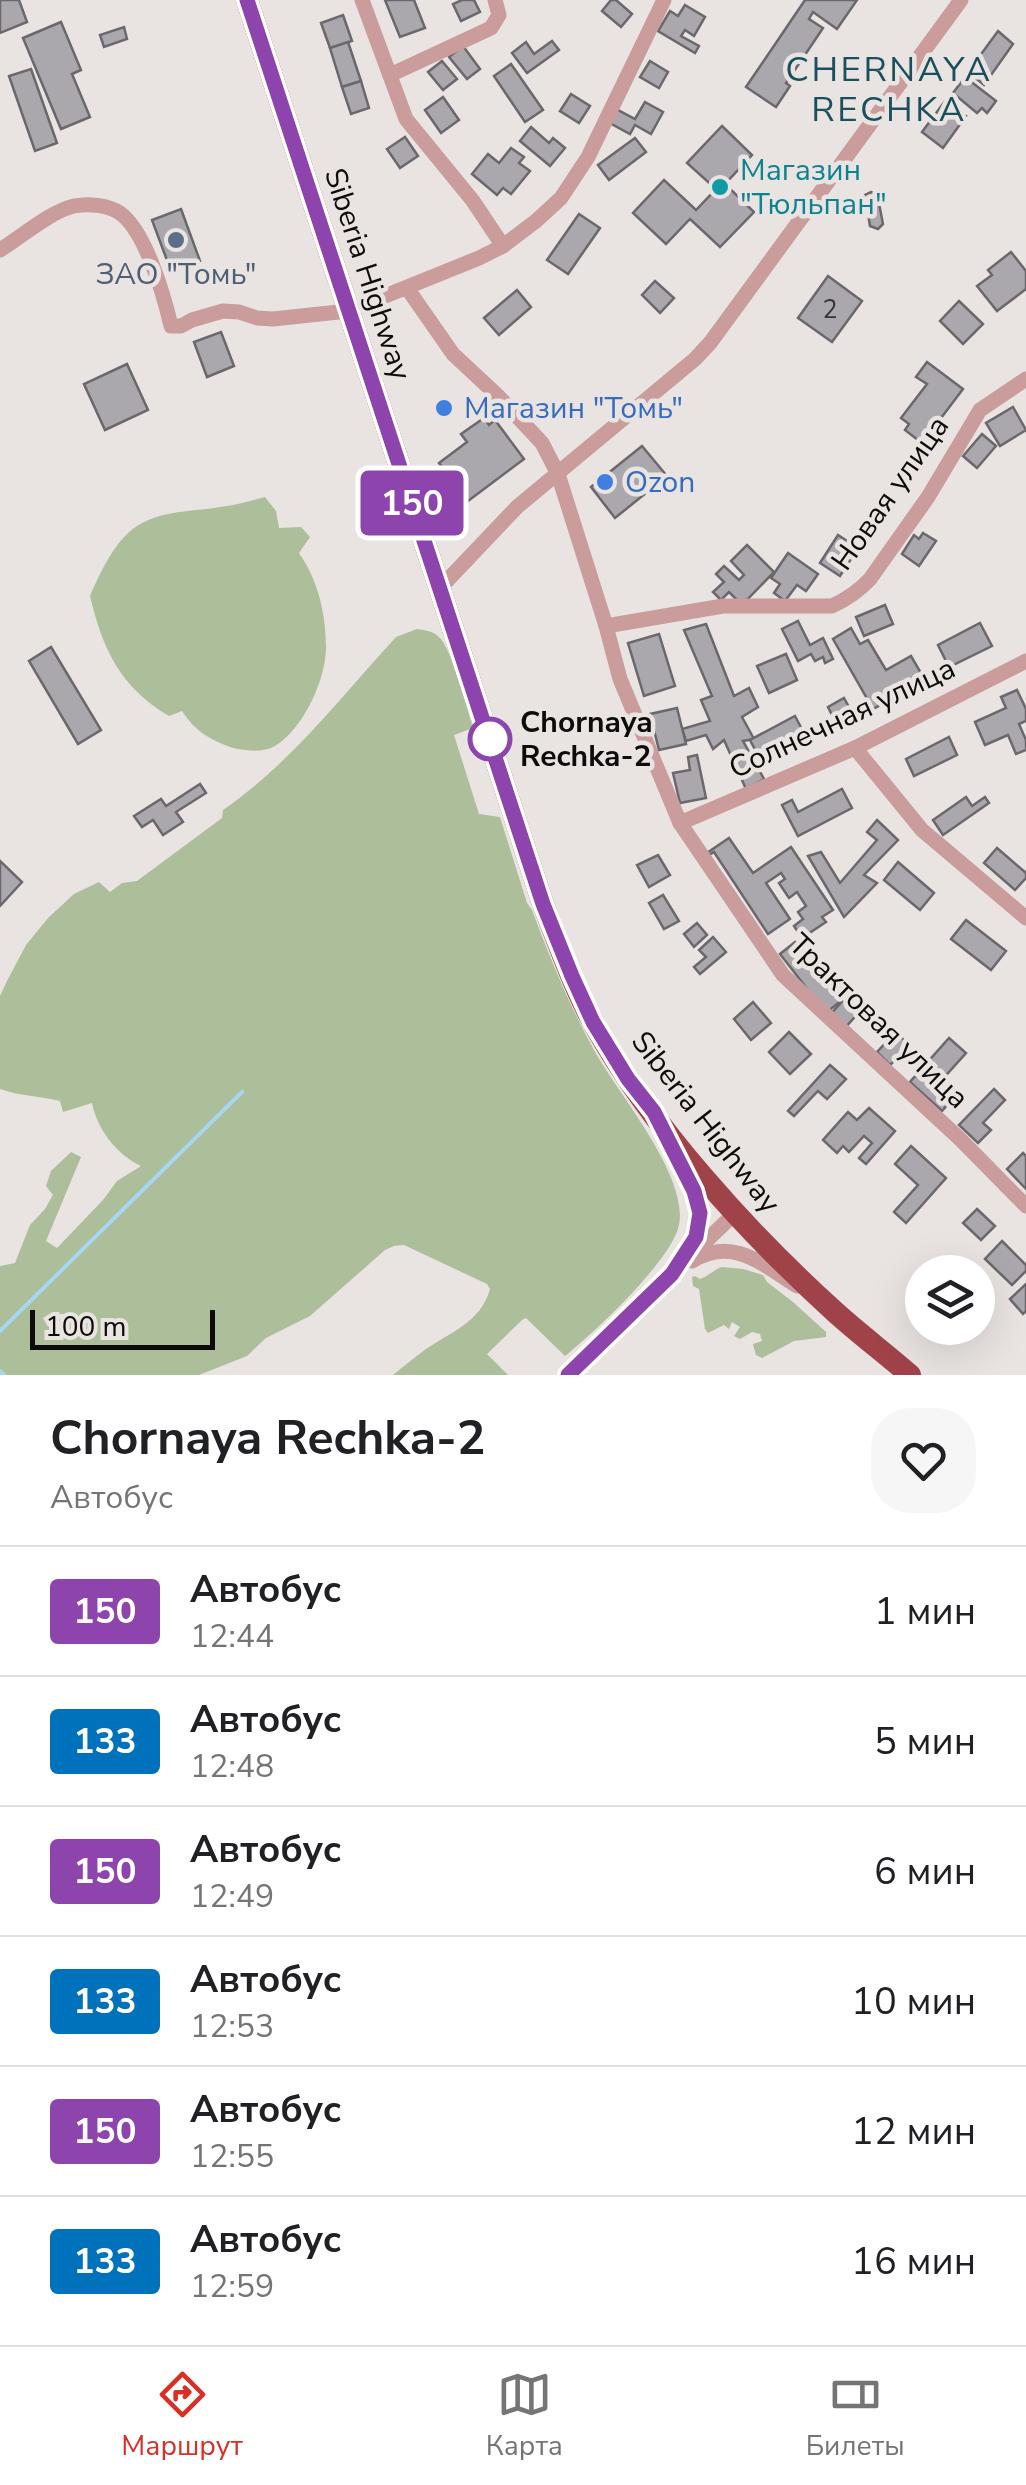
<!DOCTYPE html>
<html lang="ru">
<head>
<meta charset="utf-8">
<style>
	:root { --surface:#fff; --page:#f6f6f6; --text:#202124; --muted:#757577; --line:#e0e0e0; --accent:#d93025 }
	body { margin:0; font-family:"Nunito Sans",sans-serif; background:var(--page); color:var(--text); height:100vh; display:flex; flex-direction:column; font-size:38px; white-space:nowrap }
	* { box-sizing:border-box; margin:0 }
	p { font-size:32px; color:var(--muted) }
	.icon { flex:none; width:55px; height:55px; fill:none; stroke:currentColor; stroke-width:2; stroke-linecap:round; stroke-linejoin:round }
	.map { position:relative; height:1375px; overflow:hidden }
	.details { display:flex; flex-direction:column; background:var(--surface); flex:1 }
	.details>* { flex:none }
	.badge { padding:0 20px; border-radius:8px; font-size:35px; line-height:65px }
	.buttons { position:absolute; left:905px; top:1255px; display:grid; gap:20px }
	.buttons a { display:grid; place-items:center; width:90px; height:90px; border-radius:50%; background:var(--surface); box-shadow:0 10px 40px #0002; font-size:50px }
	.scale { position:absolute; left:30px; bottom:25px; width:185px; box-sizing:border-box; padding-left:10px; border:5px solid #0e0c0b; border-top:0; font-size:28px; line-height:35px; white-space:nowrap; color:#0e0c0b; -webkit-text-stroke:8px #e9e4e1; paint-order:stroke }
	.map>.badge { position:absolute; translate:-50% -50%; box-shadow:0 0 0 5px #fff }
	.round { display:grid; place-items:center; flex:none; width:105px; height:105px; border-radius:40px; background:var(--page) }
	.head { display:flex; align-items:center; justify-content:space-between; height:170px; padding:0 50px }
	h1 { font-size:48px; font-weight:700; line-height:75px }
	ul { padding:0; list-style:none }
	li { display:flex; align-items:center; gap:30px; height:130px; padding:0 50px; border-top:2px solid var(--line) }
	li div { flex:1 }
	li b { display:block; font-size:38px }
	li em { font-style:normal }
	li .badge { min-width:110px; font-weight:700; text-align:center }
	.tab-bar { display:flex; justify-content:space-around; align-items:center; height:140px; border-top:2px solid var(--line); background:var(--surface); font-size:28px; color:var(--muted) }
	.tab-bar a { display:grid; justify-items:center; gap:5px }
	.tab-bar .active { color:var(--accent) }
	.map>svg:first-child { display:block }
	.green { fill:#acbe9a }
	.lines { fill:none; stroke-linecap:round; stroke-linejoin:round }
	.stream { stroke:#a6d6f0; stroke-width:4 }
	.building { fill:#aaa8ac; stroke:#6b686d; stroke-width:2.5 }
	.minor { stroke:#ca9c9c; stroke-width:15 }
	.highway { stroke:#9f4349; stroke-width:22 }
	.line-casing { stroke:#fff; stroke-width:22 }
	.line { stroke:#8e44ad; stroke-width:15 }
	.culture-dot { fill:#0f9aa8; stroke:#e9e4e1; stroke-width:4 }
	.service-dot { fill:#5c6f8a; stroke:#e9e4e1; stroke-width:4 }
	.shop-dot { fill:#3f7fe0; stroke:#e9e4e1; stroke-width:4 }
	.stop-dot { fill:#fff; stroke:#8e44ad; stroke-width:5 }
	.labels { text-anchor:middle; stroke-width:9; stroke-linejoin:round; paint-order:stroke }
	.number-label { font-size:25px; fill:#353333 }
	.culture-label { font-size:30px; fill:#0d838f; stroke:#e9e4e1; text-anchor:start }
	.service-label { font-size:30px; fill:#4e5e75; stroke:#e9e4e1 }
	.street-label { font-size:30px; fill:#0e0c0b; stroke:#e9e4e1 }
	.shop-label { font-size:30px; fill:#366cbe; stroke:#e9e4e1; text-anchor:start }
	.stop-label { font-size:30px; font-weight:bold; fill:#0e0c0b; stroke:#e9e4e1; text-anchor:start }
	.quarter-label { font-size:35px; letter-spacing:2.5px; fill:#1a4f5e; stroke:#e9e4e1 }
</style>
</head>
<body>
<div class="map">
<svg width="1026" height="1375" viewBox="0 0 1026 1375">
	<rect width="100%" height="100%" fill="#e9e4e1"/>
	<g class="green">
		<path d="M265,497L276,511L279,528L301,527L310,537L299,553C318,580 326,614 326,647C326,680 303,729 275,746C263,753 243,751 230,747C209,739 195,731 182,711L169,716C120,687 103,650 90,596C100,573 115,540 137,526C162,510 192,512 220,507C235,505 250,501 265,497Z"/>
		<path d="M417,629C425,630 433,631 439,637C452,649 467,709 473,728L454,735L479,814L500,817L527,903L532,910C550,958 569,1005 594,1050C618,1094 689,1176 679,1225C672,1260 594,1333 565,1356L526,1318L522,1320L487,1354L508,1375H393C404,1366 415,1357 426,1349C451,1332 481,1322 490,1289L487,1284L404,1245L394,1246L385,1250L310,1316L266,1338L247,1356L199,1375H0V1266L15,1263L30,1225L45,1209L53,1195L46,1186L51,1171L71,1152L81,1157L46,1241L57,1248L103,1200L117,1181L141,1166C117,1155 97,1129 92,1103L63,1112L60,1101C39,1096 20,1096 0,1089V996L7,981L26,945L48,918L74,894L99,882L110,892L122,883L137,881L222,818L223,810C291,763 341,697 396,637Z"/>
		<path d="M722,1267L743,1269L763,1275L767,1282L793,1302L826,1332V1337L794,1341L762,1358L756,1355L753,1344L762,1341L760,1334L752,1332L740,1339L734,1336L740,1327L732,1322L729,1329L724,1325L708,1333L705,1329L699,1289L693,1286L692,1277L695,1276L700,1279C709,1276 713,1270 722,1267Z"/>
	</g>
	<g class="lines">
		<g class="stream">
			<path d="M0,1331L242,1092"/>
			<path d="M0,1371L4,1375"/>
		</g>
	</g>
	<g class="building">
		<path d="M0,0H19L27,22L0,33Z"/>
		<path d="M385,0H414L425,28L400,37Z"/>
		<path d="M462,0H474L480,12L461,21L453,4Z"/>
		<path d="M611,0H616L632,14L621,27L602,11Z"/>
		<path d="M805,0H857L837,29L813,12L809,19L823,28L786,83L790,86L776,107L746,87Z"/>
		<path d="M685,5L705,17L694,36L685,30L681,36L699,46L695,53L658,31L670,11L678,16Z"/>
		<path d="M343,15L352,41L330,48L321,23Z"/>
		<path d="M61,22L81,70L72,74L90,117L61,129L23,38Z"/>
		<path d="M124,27L127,39L104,47L100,35Z"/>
		<path d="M998,31L1013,44L984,85L968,72Z"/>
		<path d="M552,41L559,50L527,73L512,53L526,42L534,54Z"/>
		<path d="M348,42L361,81L342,87L330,48Z"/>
		<path d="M463,46L480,69L467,79L449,57Z"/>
		<path d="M442,61L457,79L443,90L428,72Z"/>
		<path d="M650,61L668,72L659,88L640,77Z"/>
		<path d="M511,64L543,110L525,122L494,76Z"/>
		<path d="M31,69L57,143L35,151L9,76Z"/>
		<path d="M965,77L996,101L987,113L982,108L977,113L953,93Z"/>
		<path d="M361,81L369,108L351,114L342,87Z"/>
		<path d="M571,94L590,106L579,123L560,111Z"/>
		<path d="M443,97L459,120L441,133L425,110Z"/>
		<path d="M945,101L966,116L943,148L922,132Z"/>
		<path d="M645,102L663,112L651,134L635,125L630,134L608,122L616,109L635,119Z"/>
		<path d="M722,126L752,155L725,184L754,212L720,247L690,219L666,244L633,213L664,180L696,210L716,189L687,163Z"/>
		<path d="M531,127L549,143L553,138L565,148L550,166L520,141Z"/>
		<path d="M405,137L418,156L400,168L387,149Z"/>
		<path d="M635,138L646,152L609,180L598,165Z"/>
		<path d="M511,148L524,157L519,163L530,171L511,194L503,188L497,195L472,174L488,154L499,163Z"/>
		<path d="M871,192L877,193L883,224L878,229L870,226L865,195Z"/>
		<path d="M181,209L200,261L171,271L152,220Z"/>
		<path d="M579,214L600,228L568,274L547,260Z"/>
		<path d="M1011,252L1026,271V289L997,311L977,286L992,275L988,270Z"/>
		<path d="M828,276L862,301L832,342L798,318Z"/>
		<path d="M655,281L674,298L660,313L642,295Z"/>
		<path d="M517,290L531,307L499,335L484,318Z"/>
		<path d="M959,301L983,324L963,344L940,321Z"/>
		<path d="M221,332L234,366L207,377L194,342Z"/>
		<path d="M927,362L963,389L935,426L940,430L927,447L905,430L909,424L901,418L927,384L916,377Z"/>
		<path d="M127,364L148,410L105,430L84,384Z"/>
		<path d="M1013,407L1026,430L1000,446L986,423Z"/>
		<path d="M484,418L489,425L495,420L524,459L468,501L439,463L467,442L461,434Z"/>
		<path d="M982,434L996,446L977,468L963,456Z"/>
		<path d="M642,446L667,476L615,518L591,487Z"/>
		<path d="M923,533L936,541L919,566L902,554L914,535L919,539Z"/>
		<path d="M838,535L858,548L840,576L820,563Z"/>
		<path d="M747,545L774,572L742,605L729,592L721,600L713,592L724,582L716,574L724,566L739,580L744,575L731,561Z"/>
		<path d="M788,553L818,574L806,591L797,585L785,601L774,593L780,584L771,578Z"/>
		<path d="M885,605L893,624L864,636L856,617Z"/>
		<path d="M798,621L810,645L823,638L833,659L825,663L823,657L815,661L811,654L798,661L782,629Z"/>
		<path d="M980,623L992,646L949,667L938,645Z"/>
		<path d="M706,624L734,696L749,688L758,707L742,717L754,739L743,741L764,779L746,789L724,740L713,749L706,735L686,741L682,729L710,721L701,700L712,696L684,630Z"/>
		<path d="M851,628L860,644L868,640L886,670L911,656L925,680L873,709L833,639Z"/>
		<path d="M659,634L675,686L644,696L628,643Z"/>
		<path d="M51,647L101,730L78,744L29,661Z"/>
		<path d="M786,654L797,680L769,693L757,666Z"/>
		<path d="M1017,690L1026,709V721L1019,724L1026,740V750L1016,754L1008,735L985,745L975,722L1006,708L1001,697Z"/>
		<path d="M844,698L855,718L838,727L828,707Z"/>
		<path d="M677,708L686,744L659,750L650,714Z"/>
		<path d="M795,716L806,737L761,761L750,740Z"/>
		<path d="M949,737L957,755L914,776L906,759Z"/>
		<path d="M697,755L706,798L680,803L673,773L690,770L688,757Z"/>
		<path d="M200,784L206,793L176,812L183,822L163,835L153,820L142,827L134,816L161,799L166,806Z"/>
		<path d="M842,789L852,808L798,836L782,805L792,800L798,812Z"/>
		<path d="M966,797L972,806L985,797L989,803L943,835L933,820Z"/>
		<path d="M877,820L898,840L864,875L877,883L844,917L808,856L821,852L840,883L877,840L867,832Z"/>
		<path d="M729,838L753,873L791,847L833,910L822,917L826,922L802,938L794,926L803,919L798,912L806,906L797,892L789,898L779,883L785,879L781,873L766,883L790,919L768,934L714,852L706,857L704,855Z"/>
		<path d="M997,848L1026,873V878L1015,890L984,863Z"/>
		<path d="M658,855L670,875L649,887L637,865Z"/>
		<path d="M0,861L22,882L0,906Z"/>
		<path d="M898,862L934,893L920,910L884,880Z"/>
		<path d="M663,895L679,921L664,929L649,903Z"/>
		<path d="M966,920L1006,951L991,970L951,939Z"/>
		<path d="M697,923L707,935L694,947L684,934Z"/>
		<path d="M713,937L726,952L700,974L694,967L706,957L699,950Z"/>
		<path d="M795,942L834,992L841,987L848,995L826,1013L780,954Z"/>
		<path d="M847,996L862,1009L844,1029L829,1016Z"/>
		<path d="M753,1002L771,1023L751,1040L734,1019Z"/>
		<path d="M789,1032L811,1054L790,1074L769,1052Z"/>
		<path d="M896,1032L910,1046L890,1065L877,1052Z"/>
		<path d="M949,1038L966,1053L941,1081L956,1095L942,1111L910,1082Z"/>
		<path d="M830,1065L846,1079L827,1099L818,1091L794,1116L788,1111Z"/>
		<path d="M994,1089L1005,1100L983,1123L991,1130L978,1143L959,1125Z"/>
		<path d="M869,1108L895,1131L866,1164L859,1158L872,1143L864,1136L849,1152L843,1146L837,1153L823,1140L848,1112L857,1120Z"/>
		<path d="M911,1146L946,1178L906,1223L894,1212L918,1185L895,1164Z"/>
		<path d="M1023,1153L1026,1156V1189L1007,1169Z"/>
		<path d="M977,1209L995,1226L981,1240L963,1223Z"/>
		<path d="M1002,1241L1026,1265V1271L1012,1285L985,1259Z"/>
		<path d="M1026,1284V1311L1023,1314L1010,1299Z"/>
	</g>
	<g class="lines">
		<g class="minor">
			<path d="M362,0L406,119L473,201L503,246"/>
			<path d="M390,75L491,28L499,15L495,0"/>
			<path d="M0,250C21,237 51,211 74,206C88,203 108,205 120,213C146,232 164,296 171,326H181L192,320L223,311L239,312L257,318L273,319L348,311L479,258L503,246L536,221L561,198L588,157L664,0"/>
			<path d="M407,288L453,354L498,396L542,443L558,474L606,626L620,679L680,823L783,975L960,1139L1026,1206"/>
			<path d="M441,587L517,507L695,359L710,343L961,0"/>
			<path d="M606,626L723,606H832C847,599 859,591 870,579L928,497L980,410L1026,379"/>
			<path d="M855,748L922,830L1026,918"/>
			<path d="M680,823L855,748L1026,661"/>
			<path d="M676,1156C694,1190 710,1213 688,1250"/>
			<path d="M692,1261C733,1236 762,1264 797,1286"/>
			<path d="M568,1375L735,1213"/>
		</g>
		<path class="highway" d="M247,0L543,904C559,944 573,986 594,1024C652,1128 746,1231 834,1311C858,1333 885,1353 910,1375"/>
	</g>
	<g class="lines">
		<g class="line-casing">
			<path id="line" d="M247,0L543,904L572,976L593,1022L628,1079L654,1112L694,1191L700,1213L696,1237L672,1274L568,1375"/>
		</g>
		<use href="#line" class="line"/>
	</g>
	<circle class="culture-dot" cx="720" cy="187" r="10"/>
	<circle class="service-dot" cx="176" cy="240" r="10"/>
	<g class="shop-dot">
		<circle cx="444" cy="408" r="10"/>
		<circle cx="605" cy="482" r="10"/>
	</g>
	<circle class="stop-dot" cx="490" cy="739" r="20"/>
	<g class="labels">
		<g class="number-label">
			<text x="830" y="318">2</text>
		</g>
		<g class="culture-label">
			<text x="740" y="180">Магазин<tspan x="740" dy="34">"Тюльпан"</tspan></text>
		</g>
		<g class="service-label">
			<text x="176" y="284">ЗАО "Томь"</text>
		</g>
		<g class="street-label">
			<text transform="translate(368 274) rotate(72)" y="10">Siberia Highway</text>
			<text transform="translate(890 493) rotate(-55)" y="10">Новая улица</text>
			<text transform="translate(842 718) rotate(-25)" y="10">Солнечная улица</text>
			<text transform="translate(879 1021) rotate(44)" y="10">Трактовая улица</text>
			<text transform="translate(706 1122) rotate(52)" y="10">Siberia Highway</text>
		</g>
		<g class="shop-label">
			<text x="464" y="418">Магазин "Томь"</text>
			<text x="625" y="492">Ozon</text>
		</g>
		<g class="stop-label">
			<text x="520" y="732">Chornaya<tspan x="520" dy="34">Rechka-2</tspan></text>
		</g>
		<g class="quarter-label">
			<text x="889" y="81">CHERNAYA<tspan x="889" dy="40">RECHKA</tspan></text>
		</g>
	</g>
</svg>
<div class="buttons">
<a><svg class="icon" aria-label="layers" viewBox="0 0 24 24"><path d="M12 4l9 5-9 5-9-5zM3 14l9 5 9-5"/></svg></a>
</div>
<div class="scale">100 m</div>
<b class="badge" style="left:412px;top:503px;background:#8e44ad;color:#fff">150</b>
</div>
<section class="details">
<div class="head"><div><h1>Chornaya Rechka-2</h1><p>Автобус</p></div><a class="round"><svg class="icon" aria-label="heart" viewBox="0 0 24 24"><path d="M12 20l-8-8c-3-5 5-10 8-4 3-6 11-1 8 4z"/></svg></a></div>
<ul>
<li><span class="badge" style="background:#8e44ad;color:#fff">150</span><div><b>Автобус</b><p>12:44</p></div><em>1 мин</em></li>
<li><span class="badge" style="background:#0072bc;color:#fff">133</span><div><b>Автобус</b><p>12:48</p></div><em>5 мин</em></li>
<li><span class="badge" style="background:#8e44ad;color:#fff">150</span><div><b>Автобус</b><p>12:49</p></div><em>6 мин</em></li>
<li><span class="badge" style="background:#0072bc;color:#fff">133</span><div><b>Автобус</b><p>12:53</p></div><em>10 мин</em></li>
<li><span class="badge" style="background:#8e44ad;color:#fff">150</span><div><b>Автобус</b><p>12:55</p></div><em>12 мин</em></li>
<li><span class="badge" style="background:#0072bc;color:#fff">133</span><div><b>Автобус</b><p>12:59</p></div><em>16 мин</em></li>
</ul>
</section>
<nav class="tab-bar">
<a class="active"><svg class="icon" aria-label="directions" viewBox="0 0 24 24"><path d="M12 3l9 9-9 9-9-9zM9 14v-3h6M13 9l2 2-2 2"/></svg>Маршрут</a>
<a><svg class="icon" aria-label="map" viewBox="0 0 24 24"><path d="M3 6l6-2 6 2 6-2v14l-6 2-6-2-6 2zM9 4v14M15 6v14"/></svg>Карта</a>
<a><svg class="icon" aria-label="tickets" viewBox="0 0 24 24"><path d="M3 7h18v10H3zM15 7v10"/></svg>Билеты</a>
</nav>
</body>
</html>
